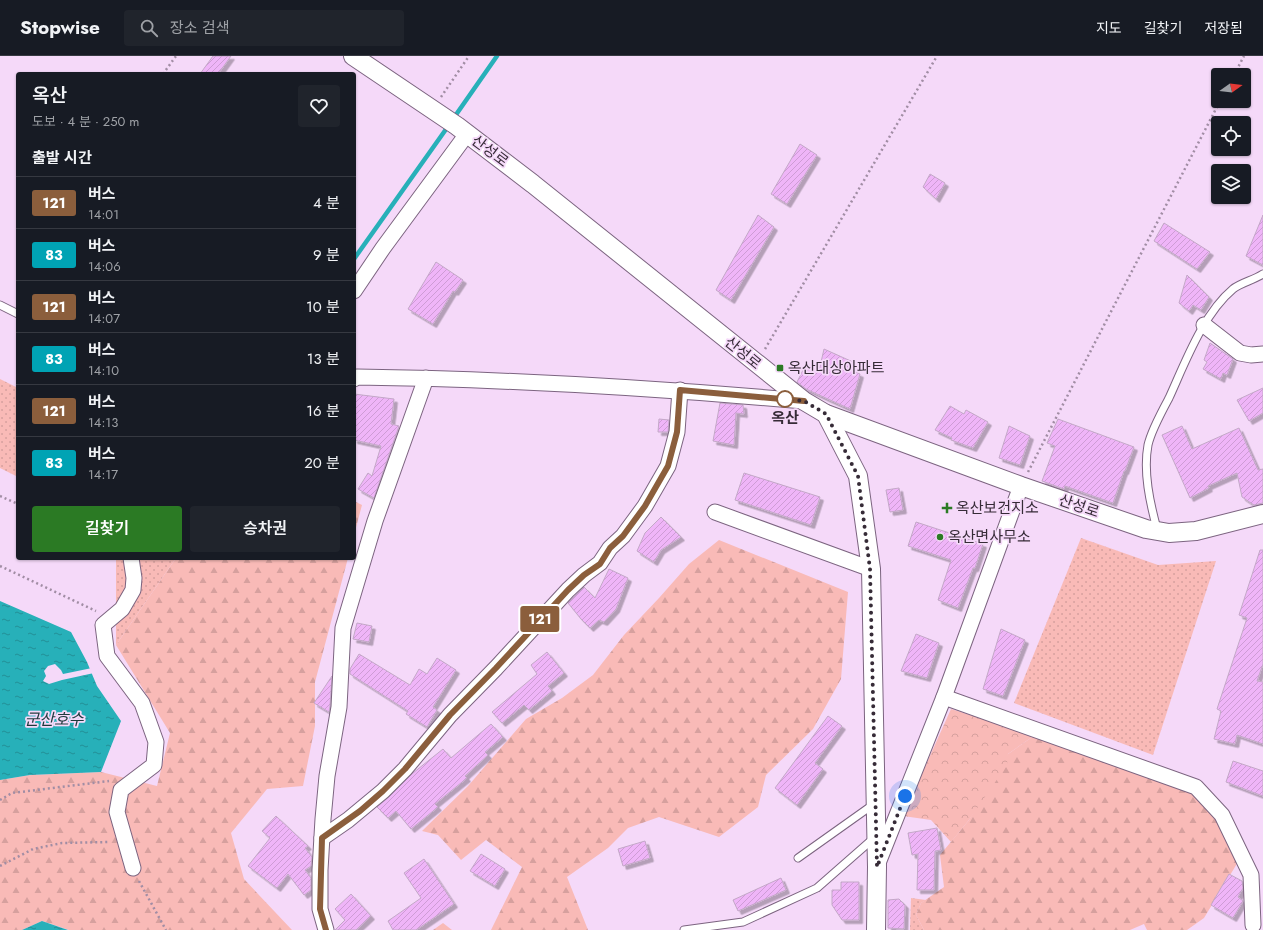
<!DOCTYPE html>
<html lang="ko">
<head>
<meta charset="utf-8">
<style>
	:root { --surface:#171b24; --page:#20242c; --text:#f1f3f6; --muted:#9ea1a6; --line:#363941; --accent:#2b7a24 }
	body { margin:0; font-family:Jost,"Noto Sans KR",sans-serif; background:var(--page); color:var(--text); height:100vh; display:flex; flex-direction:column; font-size:15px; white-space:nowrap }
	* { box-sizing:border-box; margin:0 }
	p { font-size:13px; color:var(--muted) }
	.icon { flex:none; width:22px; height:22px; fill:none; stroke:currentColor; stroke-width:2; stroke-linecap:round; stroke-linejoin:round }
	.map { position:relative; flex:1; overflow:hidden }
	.sheet { position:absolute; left:16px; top:16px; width:340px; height:488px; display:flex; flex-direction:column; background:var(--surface); border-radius:4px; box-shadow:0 1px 3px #0004 }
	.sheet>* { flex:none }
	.badge { padding:0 8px; border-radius:3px; font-size:14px; line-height:26px }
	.needle { width:26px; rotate:76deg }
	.controls { position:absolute; left:1211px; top:12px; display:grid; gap:8px }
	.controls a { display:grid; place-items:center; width:40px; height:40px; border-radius:4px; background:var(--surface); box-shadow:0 1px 3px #0004; font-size:20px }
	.you { position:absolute; width:20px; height:20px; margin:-10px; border:3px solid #fff; border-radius:50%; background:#1a73e8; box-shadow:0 0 0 6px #1a73e833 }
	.map>.badge { position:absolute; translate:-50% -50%; box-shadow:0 0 0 2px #fff }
	h2 { padding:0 16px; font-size:15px; line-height:36px }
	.round { display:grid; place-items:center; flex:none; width:42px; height:42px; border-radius:4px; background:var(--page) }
	.overview { display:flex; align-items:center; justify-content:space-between; height:68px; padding:0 16px }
	h1 { font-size:19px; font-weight:600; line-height:30px }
	.cta { display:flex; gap:8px; margin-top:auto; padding:8px 16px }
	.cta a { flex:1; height:46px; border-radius:4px; background:var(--accent); color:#fff; font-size:16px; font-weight:600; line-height:46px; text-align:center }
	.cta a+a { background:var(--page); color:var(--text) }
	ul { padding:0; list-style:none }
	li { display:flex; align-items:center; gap:12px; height:52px; padding:0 16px; border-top:1px solid var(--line) }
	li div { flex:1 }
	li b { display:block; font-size:15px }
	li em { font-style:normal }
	li .badge { min-width:44px; font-weight:700; text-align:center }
	header { display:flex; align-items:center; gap:24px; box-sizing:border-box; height:56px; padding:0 20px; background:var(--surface); border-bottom:1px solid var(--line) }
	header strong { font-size:19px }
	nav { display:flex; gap:22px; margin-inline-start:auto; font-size:14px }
	.search { width:280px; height:36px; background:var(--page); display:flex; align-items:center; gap:10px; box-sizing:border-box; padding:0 14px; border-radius:4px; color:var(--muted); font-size:15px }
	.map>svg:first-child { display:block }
	.grass { fill:url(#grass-dots) }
	.forest { fill:url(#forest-firs) }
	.park { fill:url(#park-crowns) }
	.water { fill:url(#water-ripples) }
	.pier { fill:#f5d9f9 }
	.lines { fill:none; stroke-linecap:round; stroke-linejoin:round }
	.stream { stroke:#27b0b9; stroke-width:4.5 }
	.building { fill:url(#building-hatch); stroke:#c3a8c7; filter:url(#shadow) }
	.service-casing { stroke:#7c6480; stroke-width:9 }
	.minor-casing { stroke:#7c6480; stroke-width:17 }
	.tertiary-casing { stroke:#7c6480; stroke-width:20 }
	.path { stroke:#a18da4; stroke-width:2.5; stroke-dasharray:2 3; stroke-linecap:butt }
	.service { stroke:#fff; stroke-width:7 }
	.minor { stroke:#fff; stroke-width:15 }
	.tertiary { stroke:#fff; stroke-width:18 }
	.line-casing { stroke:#fff; stroke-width:9 }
	.line { stroke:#8b5e3c; stroke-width:6 }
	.walk { stroke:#362b37; stroke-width:4; stroke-dasharray:0 7.2 }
	.poi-dot { fill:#2b7a24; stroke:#f5d9f9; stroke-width:1.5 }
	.stop-dot { fill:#fff; stroke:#8b5e3c; stroke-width:2 }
	.labels { text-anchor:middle; stroke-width:3.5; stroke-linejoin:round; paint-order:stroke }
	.street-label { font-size:15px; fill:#362b37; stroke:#f5d9f9 }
	.poi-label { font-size:15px; fill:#362b37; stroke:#f5d9f9; text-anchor:start }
	.stop-label { font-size:15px; font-weight:bold; fill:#362b37; stroke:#f5d9f9 }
	.water-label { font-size:16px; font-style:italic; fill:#1d393b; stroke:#f5d9f9 }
</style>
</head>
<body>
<header>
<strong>Stopwise</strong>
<div class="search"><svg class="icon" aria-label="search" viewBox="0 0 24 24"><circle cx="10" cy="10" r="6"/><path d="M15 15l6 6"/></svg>장소 검색</div>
<nav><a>지도</a><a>길찾기</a><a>저장됨</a></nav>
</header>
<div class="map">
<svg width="1263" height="874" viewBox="0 0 1263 874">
	<defs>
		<pattern id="grass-dots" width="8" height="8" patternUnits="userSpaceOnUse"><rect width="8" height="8" fill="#f9bab7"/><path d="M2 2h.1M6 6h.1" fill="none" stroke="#d6a09e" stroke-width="1.8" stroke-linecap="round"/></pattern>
		<pattern id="forest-firs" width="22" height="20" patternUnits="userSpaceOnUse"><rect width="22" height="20" fill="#f9bab7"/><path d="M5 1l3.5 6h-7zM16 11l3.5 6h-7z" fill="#d6a09e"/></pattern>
		<pattern id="park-crowns" width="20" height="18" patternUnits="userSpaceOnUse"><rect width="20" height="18" fill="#f9bab7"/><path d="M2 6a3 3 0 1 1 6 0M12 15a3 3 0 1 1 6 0" fill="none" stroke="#d6a09e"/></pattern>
		<pattern id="water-ripples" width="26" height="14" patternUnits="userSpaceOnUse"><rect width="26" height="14" fill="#27b0b9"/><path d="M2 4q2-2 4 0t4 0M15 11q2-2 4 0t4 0" fill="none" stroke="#228f97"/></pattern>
		<pattern id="building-hatch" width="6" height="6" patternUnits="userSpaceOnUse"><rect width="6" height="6" fill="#efb5f8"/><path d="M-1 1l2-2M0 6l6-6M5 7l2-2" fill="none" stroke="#ce9cd5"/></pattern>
		<filter id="shadow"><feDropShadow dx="3.5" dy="3.5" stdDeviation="0" flood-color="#0004"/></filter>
	</defs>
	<rect width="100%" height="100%" fill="#f5d9f9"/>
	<g class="grass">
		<path d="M0,323L18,332V421L0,412Z"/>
		<path d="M1081,482L1158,509L1216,505L1153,699L1014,647Z"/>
		<path d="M116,502H176L116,589Z"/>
		<path d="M911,842L926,844L921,847L916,859L924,874H910Z"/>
	</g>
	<g class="forest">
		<path d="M354,445L362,449L354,479Z"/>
		<path d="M719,484L848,536L841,623L813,673L766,719L758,751L719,781L659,761L628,772L608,792L567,821L588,874H491L522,811L486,784L461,804L438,779L422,775L468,730L526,663L562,642L593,619L624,579L659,542L689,508Z"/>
		<path d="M176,502H348L315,626V670L303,730L267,733L231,777L244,823L292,874H69L42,865L22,874H0V724L30,719L101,716L157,730L170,677L116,589Z"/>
		<path d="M1035,679L1195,738L1219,764L1238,806L1204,862L1187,874H1147L1144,868L1130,874H924L916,859L921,847L944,831L940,799L969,764L1008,698Z"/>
		<path d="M443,867L452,874H433Z"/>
	</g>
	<path class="park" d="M951,653L1035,679L1008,698L1007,709L969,764L951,786L931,764L903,760Z"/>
	<g class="water">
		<path d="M0,545L71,576L87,606L97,630L121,665L101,716L30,719L0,724Z"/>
		<path d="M42,865L68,874H22Z"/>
	</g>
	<path class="pier" d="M55,608L61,614L63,618L92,612L94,617L62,624L49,628L43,625L46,620L44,615L48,610Z"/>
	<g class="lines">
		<g class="stream">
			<path d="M453,63L497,0"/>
			<path d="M354,203L449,69"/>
		</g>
	</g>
	<g class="building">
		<path d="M213,0H231L218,18H200Z"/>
		<path d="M800,88L817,99L787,148L771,138Z"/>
		<path d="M930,118L945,127L936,143L923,131Z"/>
		<path d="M758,159L774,171L731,244L716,234Z"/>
		<path d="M1263,159V209L1246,200Z"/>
		<path d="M1164,167L1210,196L1197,213L1154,185Z"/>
		<path d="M436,206L463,224L455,236L453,235L433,268L408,253Z"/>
		<path d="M1187,219L1209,241L1201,254L1193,249L1189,255L1179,247Z"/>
		<path d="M1210,287L1233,303L1227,319L1223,317L1221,323L1203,313L1207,306L1204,304Z"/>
		<path d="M824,293L853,306L851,314L860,318L850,353L806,333L797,326L806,308L819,315Z"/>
		<path d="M1263,332V357L1249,365L1237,344Z"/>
		<path d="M354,338L394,343L391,368L399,370L374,442L358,433L368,417L372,420L381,390L354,384Z"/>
		<path d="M720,347L743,349L744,358L736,357L734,389L713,385Z"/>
		<path d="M950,350L964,358L966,354L988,366L973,392L951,384L952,382L935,374Z"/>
		<path d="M659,363L669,364L668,376H658Z"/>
		<path d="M1058,363L1134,391L1125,415H1124L1113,447L1065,430L1064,433L1042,425L1055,390L1047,387Z"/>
		<path d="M1009,370L1030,380L1020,409L999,402Z"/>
		<path d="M1182,370L1192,393L1239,372L1258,414L1263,413V447L1254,449L1242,441L1237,417L1208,430L1209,432L1190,442L1162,379Z"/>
		<path d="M744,417L820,441L811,469L735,444Z"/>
		<path d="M899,432L903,454L890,456L886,434Z"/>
		<path d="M661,461L681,481L661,494L654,506L637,495L645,477Z"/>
		<path d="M916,466L983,488L975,512H973L958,552L938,544L951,504L908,490Z"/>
		<path d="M1260,494H1263V608L1257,625L1263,626V688L1237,679L1235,688L1214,683L1221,655L1217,653L1247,562L1239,559Z"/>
		<path d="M609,513L628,522L616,553L604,566L599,564L590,572L581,563L568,547L584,531L595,542Z"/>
		<path d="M357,567L372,570L369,586L353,583Z"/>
		<path d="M1001,573L1025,584L1003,640L983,633Z"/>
		<path d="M916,578L939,587L927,622L901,615Z"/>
		<path d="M547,596L564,617L548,630L552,635L529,654L524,649L502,667L492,656L537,618L531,609Z"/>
		<path d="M359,598L410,629L419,613L427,618L437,602L456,614L433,651L437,654L427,671L406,658L408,655L350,618V613Z"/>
		<path d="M332,620L330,650L329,656L314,647Z"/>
		<path d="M828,660L842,670L815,707L823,713L797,749L775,732Z"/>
		<path d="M491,668L503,681L485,696L488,699L465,720L467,722L435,748L438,751L411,773L396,755L388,762L377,751L389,741L413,717L443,693L451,702Z"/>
		<path d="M1233,705L1263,715V740L1226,726Z"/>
		<path d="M276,760L308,790L305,792L312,801L311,810L305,814L311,822V834L304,839L288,818L277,832L248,810L270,782L262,775Z"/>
		<path d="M937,772L941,794L935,795L934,834H917L918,798L912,799L908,777Z"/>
		<path d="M645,785L650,802L623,810L618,793Z"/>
		<path d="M481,798L505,813L495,830L470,815Z"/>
		<path d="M424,803L454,848L416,874H393L388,865L421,842L404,817Z"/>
		<path d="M1229,818L1242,825L1243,832L1238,841L1243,845L1233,862L1211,849Z"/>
		<path d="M781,822L786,834L738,855L733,844Z"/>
		<path d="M841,826H859V864H842L832,849V834H841Z"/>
		<path d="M351,838L371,860L356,874H335L345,864L335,853Z"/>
		<path d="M899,843L905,849L904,873L888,872V844Z"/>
	</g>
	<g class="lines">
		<g class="service-casing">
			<g id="service">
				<path d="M0,249L18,258"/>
				<path d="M1157,473C1150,447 1143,416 1148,389C1151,375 1162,355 1169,342C1185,307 1203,258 1233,233C1240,227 1254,224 1263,218"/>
				<path d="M798,802L874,748"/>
				<path d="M684,874L743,866L817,832L874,782"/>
			</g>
		</g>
		<g class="minor-casing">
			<g id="minor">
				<path d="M354,235L383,192L467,78"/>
				<path d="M1204,269L1240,297L1251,299L1263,298"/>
				<path d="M354,323L357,321C506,323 655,332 804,345"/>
				<path d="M715,456L871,513"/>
				<path d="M131,502L134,522L133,534L122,553L103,569L107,600L142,647L156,686L154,709L121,734L117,756L133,812"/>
				<path d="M944,641L1196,731L1222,759L1251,819L1253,869"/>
				<path d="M322,782L348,764L383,735L405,713L450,659L496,612L568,534L584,519L600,507L610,492L623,480L645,450L668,410L677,376L680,334"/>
				<path d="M878,807L944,641L1021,430"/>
				<path d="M326,874L320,853V814L323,763L327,720L339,651L343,572L375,465L426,322"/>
			</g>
		</g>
		<g class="tertiary-casing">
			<g id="tertiary">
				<path d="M353,0L457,70L533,128L804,345L826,358L1021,430L1146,473L1169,477L1196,475L1263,458"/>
				<path d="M826,358L858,420L871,513L877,811L876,874"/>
			</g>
		</g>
		<g class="path">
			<path d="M163,18L176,0"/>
			<path d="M1234,19L1244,0"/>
			<path d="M441,41L469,0"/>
			<path d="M765,293L937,0"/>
			<path d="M1028,416L1220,45"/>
			<path d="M0,440L18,448"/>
			<path d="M0,510L96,555"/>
			<path d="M0,744L12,737L109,725"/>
			<path d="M0,810L33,793L62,787L109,786"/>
			<path d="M139,825L166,874"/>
		</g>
		<use href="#service" class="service"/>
		<use href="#minor" class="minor"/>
		<use href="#tertiary" class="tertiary"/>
	</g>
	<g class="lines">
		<g class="line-casing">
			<path id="line" d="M326,874L320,853L322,782L360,755L383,735L405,713L450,659L496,612L568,534L584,519L600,508L610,492L623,480L645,450L668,410L677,376L680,334L804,345"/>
		</g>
		<use href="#line" class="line"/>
		<path class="walk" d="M785,343L804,345L826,358L858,420L870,513L877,811L905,740"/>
	</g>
	<g class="poi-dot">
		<rect x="776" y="308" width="8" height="8" rx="2"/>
		<path d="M945 446h4v4h4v4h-4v4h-4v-4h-4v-4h4z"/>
		<circle cx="940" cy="481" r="4"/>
	</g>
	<circle class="stop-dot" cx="785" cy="343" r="8"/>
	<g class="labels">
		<g class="street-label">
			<text transform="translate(490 95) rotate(37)" y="5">산성로</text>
			<text transform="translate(743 297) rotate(39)" y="5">산성로</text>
			<text transform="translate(1079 450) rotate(19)" y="5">산성로</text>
		</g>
		<g class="poi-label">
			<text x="788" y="317">옥산대상아파트</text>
			<text x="956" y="457">옥산보건지소</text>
			<text x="948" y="486">옥산면사무소</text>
		</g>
		<g class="stop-label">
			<text x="785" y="367">옥산</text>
		</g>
		<g class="water-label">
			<text x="54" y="669">군산호수</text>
		</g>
	</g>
</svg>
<div class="controls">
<a><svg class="needle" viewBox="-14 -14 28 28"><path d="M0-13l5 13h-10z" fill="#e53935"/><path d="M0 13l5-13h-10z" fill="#9ea1a6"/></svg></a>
<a><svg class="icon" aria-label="locate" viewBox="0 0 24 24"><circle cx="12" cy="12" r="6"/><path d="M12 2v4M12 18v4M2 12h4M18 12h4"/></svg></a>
<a><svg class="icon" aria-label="layers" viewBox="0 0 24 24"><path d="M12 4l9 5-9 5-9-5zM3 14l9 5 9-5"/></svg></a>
</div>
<div class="you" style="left:905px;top:740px"></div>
<b class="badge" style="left:540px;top:563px;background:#8b5e3c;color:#fff">121</b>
<section class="sheet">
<div class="overview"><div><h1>옥산</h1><p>도보 · 4 분 · 250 m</p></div><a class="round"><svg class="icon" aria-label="heart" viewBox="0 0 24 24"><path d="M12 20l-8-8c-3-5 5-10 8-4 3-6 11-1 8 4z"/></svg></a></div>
<h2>출발 시간</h2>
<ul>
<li><span class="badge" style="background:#8b5e3c;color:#fff">121</span><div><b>버스</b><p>14:01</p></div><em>4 분</em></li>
<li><span class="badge" style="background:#00a3b4;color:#fff">83</span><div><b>버스</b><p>14:06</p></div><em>9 분</em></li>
<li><span class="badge" style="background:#8b5e3c;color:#fff">121</span><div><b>버스</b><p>14:07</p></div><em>10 분</em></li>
<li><span class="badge" style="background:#00a3b4;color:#fff">83</span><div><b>버스</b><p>14:10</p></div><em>13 분</em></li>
<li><span class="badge" style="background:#8b5e3c;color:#fff">121</span><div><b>버스</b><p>14:13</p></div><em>16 분</em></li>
<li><span class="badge" style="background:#00a3b4;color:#fff">83</span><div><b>버스</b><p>14:17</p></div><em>20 분</em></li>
</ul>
<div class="cta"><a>길찾기</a><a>승차권</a></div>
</section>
</div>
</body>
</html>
